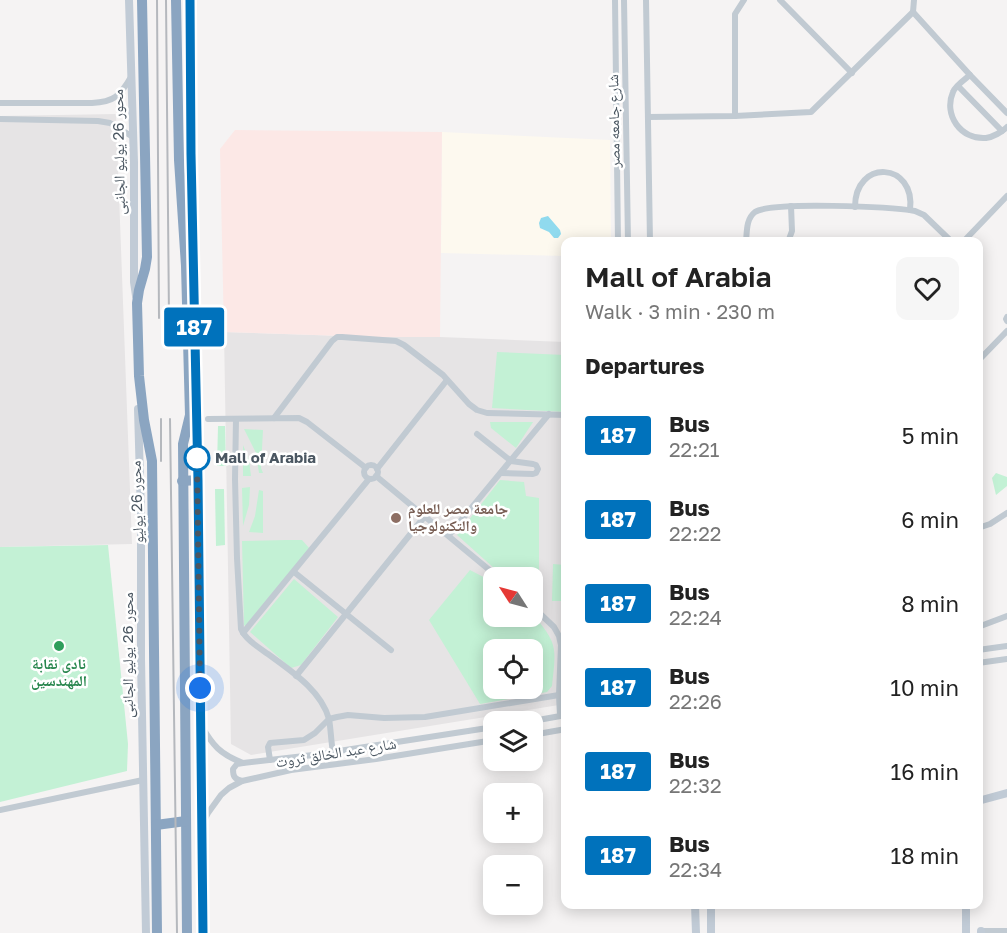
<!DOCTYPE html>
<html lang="en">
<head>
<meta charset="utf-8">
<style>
	:root { --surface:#fff; --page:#f6f6f6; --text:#222; --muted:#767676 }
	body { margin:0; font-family:"Golos Text","Noto Naskh Arabic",sans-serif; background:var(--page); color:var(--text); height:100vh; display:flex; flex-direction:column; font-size:22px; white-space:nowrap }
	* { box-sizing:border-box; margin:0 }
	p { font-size:20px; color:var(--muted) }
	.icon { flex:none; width:33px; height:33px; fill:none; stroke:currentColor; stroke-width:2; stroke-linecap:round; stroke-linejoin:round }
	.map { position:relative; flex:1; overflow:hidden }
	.side { position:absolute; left:561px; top:237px; width:422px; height:672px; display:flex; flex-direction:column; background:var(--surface); border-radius:12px; box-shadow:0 3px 15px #0003 }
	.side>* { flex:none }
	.badge { padding:0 12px; border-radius:4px; font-size:21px; line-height:39px }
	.needle { width:39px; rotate:306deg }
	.buttons { position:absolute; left:483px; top:567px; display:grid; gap:12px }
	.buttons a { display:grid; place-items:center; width:60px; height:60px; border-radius:12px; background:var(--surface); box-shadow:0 3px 15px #0003; font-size:30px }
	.you { position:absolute; width:30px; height:30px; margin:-15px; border:4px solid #fff; border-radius:50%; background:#1a73e8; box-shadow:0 0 0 9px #1a73e833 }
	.map>.badge { position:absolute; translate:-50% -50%; box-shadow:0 0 0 3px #fff }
	h2 { padding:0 24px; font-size:22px; line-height:54px }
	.round { display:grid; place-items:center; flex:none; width:63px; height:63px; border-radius:12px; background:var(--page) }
	.summary { display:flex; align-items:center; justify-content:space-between; height:102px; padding:0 24px }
	h1 { font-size:28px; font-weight:600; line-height:45px }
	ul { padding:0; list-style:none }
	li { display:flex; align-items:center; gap:18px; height:84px; padding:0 24px }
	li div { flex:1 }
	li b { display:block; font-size:22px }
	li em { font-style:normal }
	li .badge { min-width:66px; font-weight:700; text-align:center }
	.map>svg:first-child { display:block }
	.commercial { fill:#fdf9ef }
	.education { fill:#e6e4e5; fill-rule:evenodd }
	.medical { fill:#fce8e6 }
	.green { fill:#c3f1d5; fill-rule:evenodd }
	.water { fill:#90daee }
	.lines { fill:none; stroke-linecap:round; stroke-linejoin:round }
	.street { stroke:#c1cad2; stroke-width:6 }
	.secondary { stroke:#c1cbd6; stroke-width:8 }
	.highway { stroke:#8ba5c1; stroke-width:10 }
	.rail { stroke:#b5b8bd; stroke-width:2 }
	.line-casing { stroke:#fff; stroke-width:14 }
	.line { stroke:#0072bc; stroke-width:9 }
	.walk { stroke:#4a5661; stroke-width:6; stroke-dasharray:0 10.8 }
	.stop-dot { fill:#fff; stroke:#0072bc; stroke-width:3 }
	.education-dot { fill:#8d6e63; stroke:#fff; stroke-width:2 }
	.leisure-dot { fill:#2e9e5b; stroke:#fff; stroke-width:2 }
	.labels { text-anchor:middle; stroke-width:5; stroke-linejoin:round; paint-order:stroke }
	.street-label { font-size:15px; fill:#4a5661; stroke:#fff }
	.stop-label { font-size:15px; font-weight:bold; fill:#4a5661; stroke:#fff; text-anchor:start }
	.education-label { font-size:15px; font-weight:bold; fill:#785e54; stroke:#fff; text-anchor:start }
	.leisure-label { font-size:15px; font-weight:bold; fill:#27864d; stroke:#fff }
</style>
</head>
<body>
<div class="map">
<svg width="1007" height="933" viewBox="0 0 1007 933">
	<rect width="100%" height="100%" fill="#f5f3f3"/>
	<path class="commercial" d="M442,132L610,140L611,241L566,242L565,256L441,253Z"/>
	<g class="education">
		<path d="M116,114L132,544L0,547V116Z"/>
		<path d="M224,332L374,337H440L565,342V704L251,755L231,744ZM494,578H532V616H494ZM494,650H532V688H494Z"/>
	</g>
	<path class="medical" d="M235,130L442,132L440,337H374L224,332L220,149Z"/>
	<g class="green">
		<path d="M497,352L565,355V412L492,408Z"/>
		<path d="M490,422H533L516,448L491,428Z"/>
		<path d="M218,426H225L226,466H217Z"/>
		<path d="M244,429L263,430L261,468L263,473H259L256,453Z"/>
		<path d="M243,445L249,460L251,476H243Z"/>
		<path d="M996,473L1007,477V486L996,495L992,478Z"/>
		<path d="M500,480L524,482L526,496L539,498V608L533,603L532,578L504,577L457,535Z"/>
		<path d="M250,487L249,505L243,526L242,488Z"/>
		<path d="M215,489H224L225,545L216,546Z"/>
		<path d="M259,490L263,491V533L249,532L255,516Z"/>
		<path d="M286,540H302L310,549L246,627L244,625L242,541Z"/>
		<path d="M108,545L128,744L127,771L0,802V547Z"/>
		<path d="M553,564L565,565V601H552Z"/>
		<path d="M470,570L493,582L494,616H532L533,614C539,622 548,632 552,642C557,655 553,672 552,686L547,692L480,704L429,620ZM494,650H532V688H494Z"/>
		<path d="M294,579L338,617L301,665L291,668L250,632Z"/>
	</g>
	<path class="water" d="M548,216L560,230L561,234L558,238H554L549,232L540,228L539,223L541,218Z"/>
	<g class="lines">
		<g class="street">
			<path d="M615,0L618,242"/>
			<path d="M624,0L628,242"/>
			<path d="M646,0L650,242"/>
			<path d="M780,0L852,73"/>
			<path d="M914,0L913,12L970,75L1007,113"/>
			<path d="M970,75C964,80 955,86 953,92C943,115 961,140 986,138C993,137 1002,132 1007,127"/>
			<path d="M958,86L1002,131"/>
			<path d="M0,103H92C114,102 120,96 131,77"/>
			<path d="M735,116V14L744,0"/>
			<path d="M648,117L735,116L811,112L913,12"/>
			<path d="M0,119L98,121L110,123L133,137"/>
			<path d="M855,207C855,158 916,162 910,210"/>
			<path d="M746,242C747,231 746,219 755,212C772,201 892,207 915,211L924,215L952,242"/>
			<path d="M788,242L792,231L791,206"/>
			<path d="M963,242L1007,196"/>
			<path d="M1007,317L1006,319L1007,321"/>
			<path d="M978,361L1007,331"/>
			<path d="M274,418L332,341L337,337H342L396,341L404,345L443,375L469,404L477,410L487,413L566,415"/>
			<path d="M208,419L299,418L307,422L366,468"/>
			<path d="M236,419L235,479L237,558L241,629C246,640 258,647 268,654C291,671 321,690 329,719C331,730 331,742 333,752"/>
			<path d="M477,434L511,461L533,464L536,465L538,469L536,473L533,474L501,473"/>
			<circle cx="371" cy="472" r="7"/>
			<path d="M377,469L447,380"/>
			<path d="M376,476L499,578"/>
			<path d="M978,528L990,524L1007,513"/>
			<path d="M449,535L549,414"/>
			<path d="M294,572L391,650"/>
			<path d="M532,606L554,627L559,636L561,645L559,695L560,715"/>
			<path d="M978,627L1007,616"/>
			<path d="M243,633L369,479"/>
			<path d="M978,650L1007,646"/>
			<path d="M978,663L1007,659"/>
			<path d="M296,676L425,516"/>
			<path d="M527,722L566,715"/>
			<path d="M201,725C213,746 220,754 243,763L313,755L494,727"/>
			<path d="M532,735L566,729"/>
			<path d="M270,760L268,747L270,743L304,740L315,733L329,719L337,717L348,715L384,718L425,717L559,695"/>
			<path d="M242,781C234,779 233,776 233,769L237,764L243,763"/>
			<path d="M0,810L143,780"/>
			<path d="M202,824L208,813L221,795L229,788L242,781L291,770L376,759L494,740"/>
			<path d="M981,931H1007"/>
		</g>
		<g class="secondary">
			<path d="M129,0L134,162V282L136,296"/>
			<path d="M190,0L191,154L198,480L200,723L203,933"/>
			<path d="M138,409L141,514V659L146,933"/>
			<path d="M978,801L1007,793"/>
			<path d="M695,904L696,933"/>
			<path d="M711,904V933"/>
			<path d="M966,904V933"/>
			<path d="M981,931V933"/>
		</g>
		<g class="highway">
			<path d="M142,0L147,257L145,269L139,290L137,303L139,376L144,420L152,461L157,933"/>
			<path d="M176,0L179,160L186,266L190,415L183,444L187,933"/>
			<path d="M182,481L198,480"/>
			<path d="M156,825L186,821"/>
		</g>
		<g class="rail">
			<path d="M157,0L159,318"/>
			<path d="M166,0L169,318"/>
			<path d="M161,419V461"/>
			<path d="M170,419L177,933"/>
		</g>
	</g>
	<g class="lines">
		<g class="line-casing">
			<path id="line" d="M190,0L191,154L198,480L203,933"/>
		</g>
		<use href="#line" class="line"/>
		<path class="walk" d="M197,458L200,688"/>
	</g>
	<circle class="stop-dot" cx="197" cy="458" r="12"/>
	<circle class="education-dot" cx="396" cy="518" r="6"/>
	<circle class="leisure-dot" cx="59" cy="646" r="6"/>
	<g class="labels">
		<g class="street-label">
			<text transform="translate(614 121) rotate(-91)" y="5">شارع جامعه مصر</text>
			<text transform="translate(119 152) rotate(-91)" y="5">محور 26 يوليو الجانبى</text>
			<text transform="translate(137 502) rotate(-92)" y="5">محور 26 يوليو</text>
			<text transform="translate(128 655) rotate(-90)" y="5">محور 26 يوليو الجانبى</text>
			<text transform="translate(336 753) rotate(-9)" y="5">شارع عبد الخالق ثروت</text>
		</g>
		<g class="stop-label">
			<text x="215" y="463">Mall of Arabia</text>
		</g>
		<g class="education-label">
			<text x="408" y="514">جامعة مصر للعلوم<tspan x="408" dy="17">والتكنولوجيا</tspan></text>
		</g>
		<g class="leisure-label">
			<text x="59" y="669">نادى نقابة<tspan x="59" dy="17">المهندسين</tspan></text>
		</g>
	</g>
</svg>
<div class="buttons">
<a><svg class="needle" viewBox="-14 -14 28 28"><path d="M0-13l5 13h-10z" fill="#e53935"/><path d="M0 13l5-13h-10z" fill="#767676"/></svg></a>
<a><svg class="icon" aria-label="locate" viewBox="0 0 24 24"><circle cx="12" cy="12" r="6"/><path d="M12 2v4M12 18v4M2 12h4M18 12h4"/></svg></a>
<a><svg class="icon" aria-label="layers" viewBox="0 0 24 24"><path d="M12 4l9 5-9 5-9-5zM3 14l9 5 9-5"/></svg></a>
<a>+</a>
<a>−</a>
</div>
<div class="you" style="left:200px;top:688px"></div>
<b class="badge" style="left:194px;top:327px;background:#0072bc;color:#fff">187</b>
<section class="side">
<div class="summary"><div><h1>Mall of Arabia</h1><p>Walk · 3 min · 230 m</p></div><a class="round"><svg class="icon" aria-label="heart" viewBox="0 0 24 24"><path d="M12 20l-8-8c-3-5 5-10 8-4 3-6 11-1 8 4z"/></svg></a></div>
<h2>Departures</h2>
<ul>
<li><span class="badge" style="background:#0072bc;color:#fff">187</span><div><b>Bus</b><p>22:21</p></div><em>5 min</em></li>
<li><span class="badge" style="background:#0072bc;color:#fff">187</span><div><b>Bus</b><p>22:22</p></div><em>6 min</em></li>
<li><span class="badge" style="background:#0072bc;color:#fff">187</span><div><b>Bus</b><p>22:24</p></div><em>8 min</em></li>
<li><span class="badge" style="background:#0072bc;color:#fff">187</span><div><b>Bus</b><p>22:26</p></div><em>10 min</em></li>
<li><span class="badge" style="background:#0072bc;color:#fff">187</span><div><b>Bus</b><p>22:32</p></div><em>16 min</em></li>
<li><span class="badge" style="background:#0072bc;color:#fff">187</span><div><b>Bus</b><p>22:34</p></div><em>18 min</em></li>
</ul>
</section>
</div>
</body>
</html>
